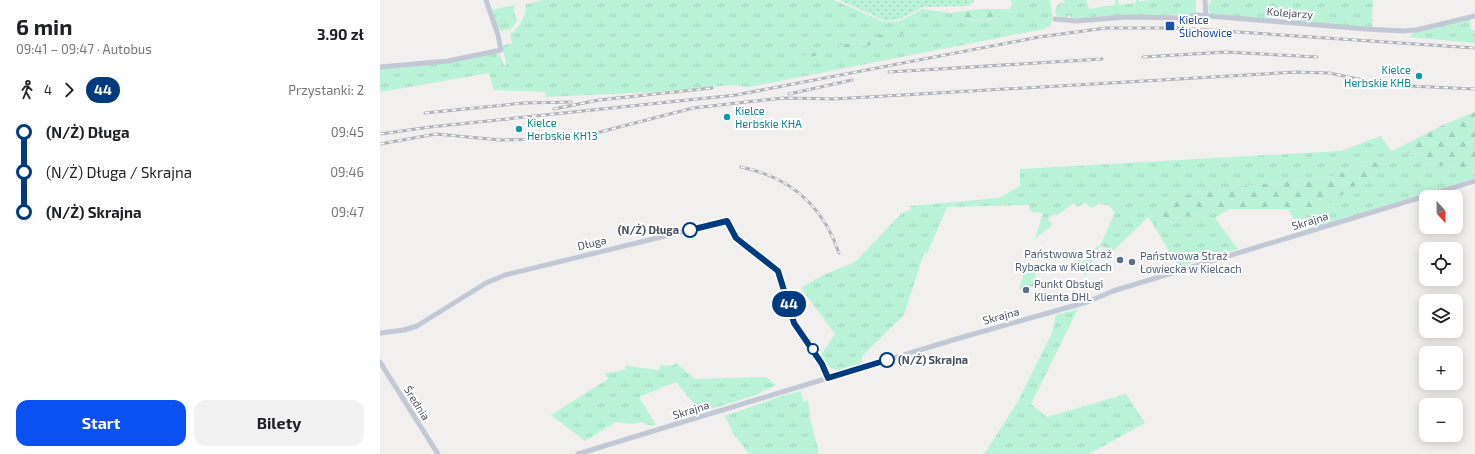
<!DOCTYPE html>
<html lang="pl">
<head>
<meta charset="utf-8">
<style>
	:root { --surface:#fff; --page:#f2f2f2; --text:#202124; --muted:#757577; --accent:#0b50f0 }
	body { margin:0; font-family:"Exo 2",sans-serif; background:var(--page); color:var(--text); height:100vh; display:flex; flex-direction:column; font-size:15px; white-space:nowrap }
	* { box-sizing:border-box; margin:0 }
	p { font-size:13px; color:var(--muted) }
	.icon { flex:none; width:22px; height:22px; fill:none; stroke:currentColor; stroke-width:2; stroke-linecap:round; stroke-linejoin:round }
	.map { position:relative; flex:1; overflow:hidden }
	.drawer { display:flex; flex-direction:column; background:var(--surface); width:380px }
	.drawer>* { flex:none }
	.badge { padding:0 8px; border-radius:13px; font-size:14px; line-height:26px }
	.needle { width:26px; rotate:158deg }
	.controls { position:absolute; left:1039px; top:190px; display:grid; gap:8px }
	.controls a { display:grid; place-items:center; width:44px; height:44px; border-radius:8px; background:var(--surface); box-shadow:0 2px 10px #0003; font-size:20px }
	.map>.badge { position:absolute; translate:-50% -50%; box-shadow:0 0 0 2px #fff }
	.legs { display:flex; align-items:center; gap:6px; height:44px; padding:0 16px; font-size:13px }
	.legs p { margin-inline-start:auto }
	.head { display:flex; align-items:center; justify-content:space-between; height:68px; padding:0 16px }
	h1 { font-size:22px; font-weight:700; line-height:30px }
	.primary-button { display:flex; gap:8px; margin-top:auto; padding:8px 16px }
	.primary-button a { flex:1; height:46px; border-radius:12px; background:var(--accent); color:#fff; font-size:16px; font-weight:700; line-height:46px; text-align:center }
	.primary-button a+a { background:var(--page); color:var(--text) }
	ul { padding:0 16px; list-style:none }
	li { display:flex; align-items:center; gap:14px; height:40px; font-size:15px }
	li i { display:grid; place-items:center; width:6px; height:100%; margin:0 5px; background:currentColor }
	li i::after { content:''; width:10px; height:10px; margin:-5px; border:3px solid; border-radius:50%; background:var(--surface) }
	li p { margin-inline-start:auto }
	li:first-child i { background:linear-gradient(#0000 50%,currentColor 0) }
	li:last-child i { background:linear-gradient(currentColor 50%,#0000 0) }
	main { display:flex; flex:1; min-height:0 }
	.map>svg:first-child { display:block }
	.grass { fill:url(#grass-tufts) }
	.forest { fill:url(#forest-firs) }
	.park { fill:url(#park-dots) }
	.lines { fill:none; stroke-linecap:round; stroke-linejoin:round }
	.street { stroke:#c2c9d5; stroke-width:5 }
	.rail-casing { stroke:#b1b3ba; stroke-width:3 }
	.rail { stroke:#fff; stroke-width:1.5; stroke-dasharray:4.5; stroke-linecap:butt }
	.line-1-casing { stroke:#fff; stroke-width:9 }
	.line-1 { stroke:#003b80; stroke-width:6 }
	.transit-dot { fill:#1a4fb4; stroke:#fff; stroke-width:1.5 }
	.culture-dot { fill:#0f9aa8; stroke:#fff; stroke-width:1.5 }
	.stop-1-dot { fill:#fff; stroke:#003b80; stroke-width:2 }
	.service-dot { fill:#5c6f8a; stroke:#fff; stroke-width:1.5 }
	.labels { text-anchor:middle; stroke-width:4; stroke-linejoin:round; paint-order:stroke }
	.street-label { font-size:11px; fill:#464f5e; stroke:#fff }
	.transit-label { font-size:11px; fill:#164399; stroke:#fff; text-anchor:start }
	.culture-label { font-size:11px; fill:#0d838f; stroke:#fff; text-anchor:start }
	.stop-label { font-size:11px; font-weight:bold; fill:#464f5e; stroke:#fff; text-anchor:end }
	.service-label { font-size:11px; fill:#4e5e75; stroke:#fff; text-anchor:start }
</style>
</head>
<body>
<main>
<section class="drawer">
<div class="head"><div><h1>6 min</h1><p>09:41 – 09:47 · Autobus</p></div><b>3.90 zł</b></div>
<div class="legs"><svg class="icon" aria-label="walk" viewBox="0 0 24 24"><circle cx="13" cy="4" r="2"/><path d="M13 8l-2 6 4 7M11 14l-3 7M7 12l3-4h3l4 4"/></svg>4<svg class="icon" aria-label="forward" viewBox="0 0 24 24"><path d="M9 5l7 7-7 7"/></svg><b class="badge" style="background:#003b80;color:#fff">44</b><p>Przystanki: 2</p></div>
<ul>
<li><i style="color:#003b80"></i><b>(N/Ż) Długa</b><p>09:45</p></li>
<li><i style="color:#003b80"></i><span>(N/Ż) Długa / Skrajna</span><p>09:46</p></li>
<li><i style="color:#003b80"></i><b>(N/Ż) Skrajna</b><p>09:47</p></li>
</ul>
<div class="primary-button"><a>Start</a><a>Bilety</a></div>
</section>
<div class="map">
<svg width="1095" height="454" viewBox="0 0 1095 454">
	<defs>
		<pattern id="grass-tufts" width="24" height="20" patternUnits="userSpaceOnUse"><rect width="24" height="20" fill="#baf3d8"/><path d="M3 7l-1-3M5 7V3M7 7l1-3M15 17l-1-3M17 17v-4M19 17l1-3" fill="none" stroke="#a1d2bc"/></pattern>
		<pattern id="forest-firs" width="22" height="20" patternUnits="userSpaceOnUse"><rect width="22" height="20" fill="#baf3d8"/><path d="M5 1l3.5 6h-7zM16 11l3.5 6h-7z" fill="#a1d2bc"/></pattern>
		<pattern id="park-dots" width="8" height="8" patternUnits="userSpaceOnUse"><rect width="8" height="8" fill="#baf3d8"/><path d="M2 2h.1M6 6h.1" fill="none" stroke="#a1d2bc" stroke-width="1.8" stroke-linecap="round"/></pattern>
	</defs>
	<rect width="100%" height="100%" fill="#f2efef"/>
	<g class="grass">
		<path d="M163,0H454L505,22L520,21L542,9L571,13L593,21L609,20L629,11L633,3L630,0H670L673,16L670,26L664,29L369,87L352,85L275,92L166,97L165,92L114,90L109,73L0,92V69L119,53L125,67L126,62L122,46L132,43L130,34C139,28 147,15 146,4Z"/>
		<path d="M683,0H706L709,9L735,5V0H738L739,5L756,3V0H759V2L769,0H816V14L714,17L692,19L689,15L685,19L677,16C673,10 676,6 681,2L686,4Z"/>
		<path d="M831,0H993L992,27L925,23L909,17L888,19L832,14L829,11L828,4L831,3Z"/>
		<path d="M135,5L134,11L137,21L131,29L121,31L117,28L111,10Z"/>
		<path d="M1090,19L1091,30H1095V43L1029,37L1033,33Z"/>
		<path d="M1001,136L1011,151L1016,149L1032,154L1042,152L1045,156L1040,164L1095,168V178L939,226L920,228L908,210L920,209L932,216L998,161L952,176L832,190L797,198L768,217L733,251L720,246L705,276L698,266L699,265L697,261L699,260L701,263L707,258L706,255L721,244L735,212L728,205L718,204L712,208L705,203L697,207L694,203L676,216L674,214L668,219L672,225L655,239L663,213L651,212L649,205L567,207L547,254L544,253L524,315L482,356V363C460,370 455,377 440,356L455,334L421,288L443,275L475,262L522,213L531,210L530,206L619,198L640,186V169L961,151Z"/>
		<path d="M849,209L835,218L858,249L798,267L773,224L790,219Z"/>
		<path d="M648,262C655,271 658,276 655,287L644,285L642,291L639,289Z"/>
		<path d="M698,309L651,404L667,417L746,394L765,423L709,454H602L607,450L638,401L672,333L676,315Z"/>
		<path d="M296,363L315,379L386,377L396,385L373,396L321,412L296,382L259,397L276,425H267L262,422L252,424L236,422L205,441L171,415L228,379L225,373L245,370L246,366L279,370L281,365L292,366Z"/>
		<path d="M421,391L423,402L428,400L430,417L439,454H369L353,433L345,416L402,396Z"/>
	</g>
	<g class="forest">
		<path d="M601,9H630L629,11C606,23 594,23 571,13Z"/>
		<path d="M527,28L526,32L498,44L467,48L422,59L418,57Z"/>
		<path d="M1095,112V168L1040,164L1039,161L1045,156L1042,152L1032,154L1016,149L1065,124Z"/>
		<path d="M998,161L1001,165C980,185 955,198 932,216L922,214L920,209H849L790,219L773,224L768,217L787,202L797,198L832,190L952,176Z"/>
	</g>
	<path class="park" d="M459,0H594V2L588,6L543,7L520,19L506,21Z"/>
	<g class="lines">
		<g class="street">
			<path d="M825,0L826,16"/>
			<path d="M675,19L696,21L746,17L805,18L817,15L986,29L1023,31L1036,30L1095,16"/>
			<path d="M0,67L68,61L121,50L118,35L106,0"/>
			<path d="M0,333L24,330L37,326L106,283L125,275L347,221L358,240L398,271L414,323L442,364L448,378"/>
			<path d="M0,362L58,454"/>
			<path d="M198,454L576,339L707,302L733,291L1095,181"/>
		</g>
		<g class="rail-casing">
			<g id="rail">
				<path d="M763,57L846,52L937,57"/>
				<path d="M509,72L722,59"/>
				<path d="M409,94L472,80"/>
				<path d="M174,109L219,100L332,88"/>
				<path d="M45,113L144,103L191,102"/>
				<path d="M0,134L50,127L356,95L659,37L726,28H799L1095,48"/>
				<path d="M0,144L56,134L120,140L175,139L220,132L313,108L403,98L454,99L917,72L949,73L1007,85L1095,89"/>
				<path d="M361,167C410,177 443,206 459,253"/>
			</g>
		</g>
		<use href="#rail" class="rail"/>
	</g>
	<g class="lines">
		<g class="line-1-casing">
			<path id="line-1" d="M310,230L347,221L356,238L398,271L414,323L442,364L448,378L507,360"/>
		</g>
		<use href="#line-1" class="line-1"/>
	</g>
	<rect class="transit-dot" x="785" y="21" width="10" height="10" rx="2"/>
	<g class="culture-dot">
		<circle cx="1039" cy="76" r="4"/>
		<circle cx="347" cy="117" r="4"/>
		<circle cx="139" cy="129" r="4"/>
	</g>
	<g class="stop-1-dot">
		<circle cx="310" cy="230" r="7"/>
		<circle cx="433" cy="349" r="5"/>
		<circle cx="507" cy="360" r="7"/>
	</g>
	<g class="service-dot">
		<circle cx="740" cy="260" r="4"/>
		<circle cx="752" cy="262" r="4"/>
		<circle cx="646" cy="290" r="4"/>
	</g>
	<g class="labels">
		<g class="street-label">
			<text transform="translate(910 13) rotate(4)" y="4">Kolejarzy</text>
			<text transform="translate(930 221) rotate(-17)" y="4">Skrajna</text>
			<text transform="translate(212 243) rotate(-13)" y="4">Długa</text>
			<text transform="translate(621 316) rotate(-15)" y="4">Skrajna</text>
			<text transform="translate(37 403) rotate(58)" y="4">Średnia</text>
			<text transform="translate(311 410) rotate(-17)" y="4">Skrajna</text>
		</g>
		<g class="transit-label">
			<text x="799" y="24">Kielce<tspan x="799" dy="13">Ślichowice</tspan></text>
		</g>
		<g class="culture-label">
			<text x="1031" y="74" text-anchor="end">Kielce<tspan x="1031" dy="13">Herbskie KHB</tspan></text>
			<text x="355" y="115">Kielce<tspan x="355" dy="13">Herbskie KHA</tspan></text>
			<text x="147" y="127">Kielce<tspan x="147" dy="13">Herbskie KH13</tspan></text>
		</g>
		<g class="stop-label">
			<text x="299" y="234">(N/Ż) Długa</text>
			<text x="518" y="364" text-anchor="start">(N/Ż) Skrajna</text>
		</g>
		<g class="service-label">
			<text x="732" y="258" text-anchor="end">Państwowa Straż<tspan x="732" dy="13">Rybacka w Kielcach</tspan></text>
			<text x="760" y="260">Państwowa Straż<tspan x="760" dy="13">Łowiecka w Kielcach</tspan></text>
			<text x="654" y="288">Punkt Obsługi<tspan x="654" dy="13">Klienta DHL</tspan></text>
		</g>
	</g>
</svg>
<div class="controls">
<a><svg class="needle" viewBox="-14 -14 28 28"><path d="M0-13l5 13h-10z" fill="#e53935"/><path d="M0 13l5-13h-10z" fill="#757577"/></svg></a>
<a><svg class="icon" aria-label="locate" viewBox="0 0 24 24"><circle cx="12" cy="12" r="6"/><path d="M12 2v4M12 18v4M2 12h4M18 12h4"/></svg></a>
<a><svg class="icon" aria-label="layers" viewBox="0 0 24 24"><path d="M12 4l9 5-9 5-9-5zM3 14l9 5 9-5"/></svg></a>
<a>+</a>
<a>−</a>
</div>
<b class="badge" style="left:409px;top:304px;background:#003b80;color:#fff">44</b>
</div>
</main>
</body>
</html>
